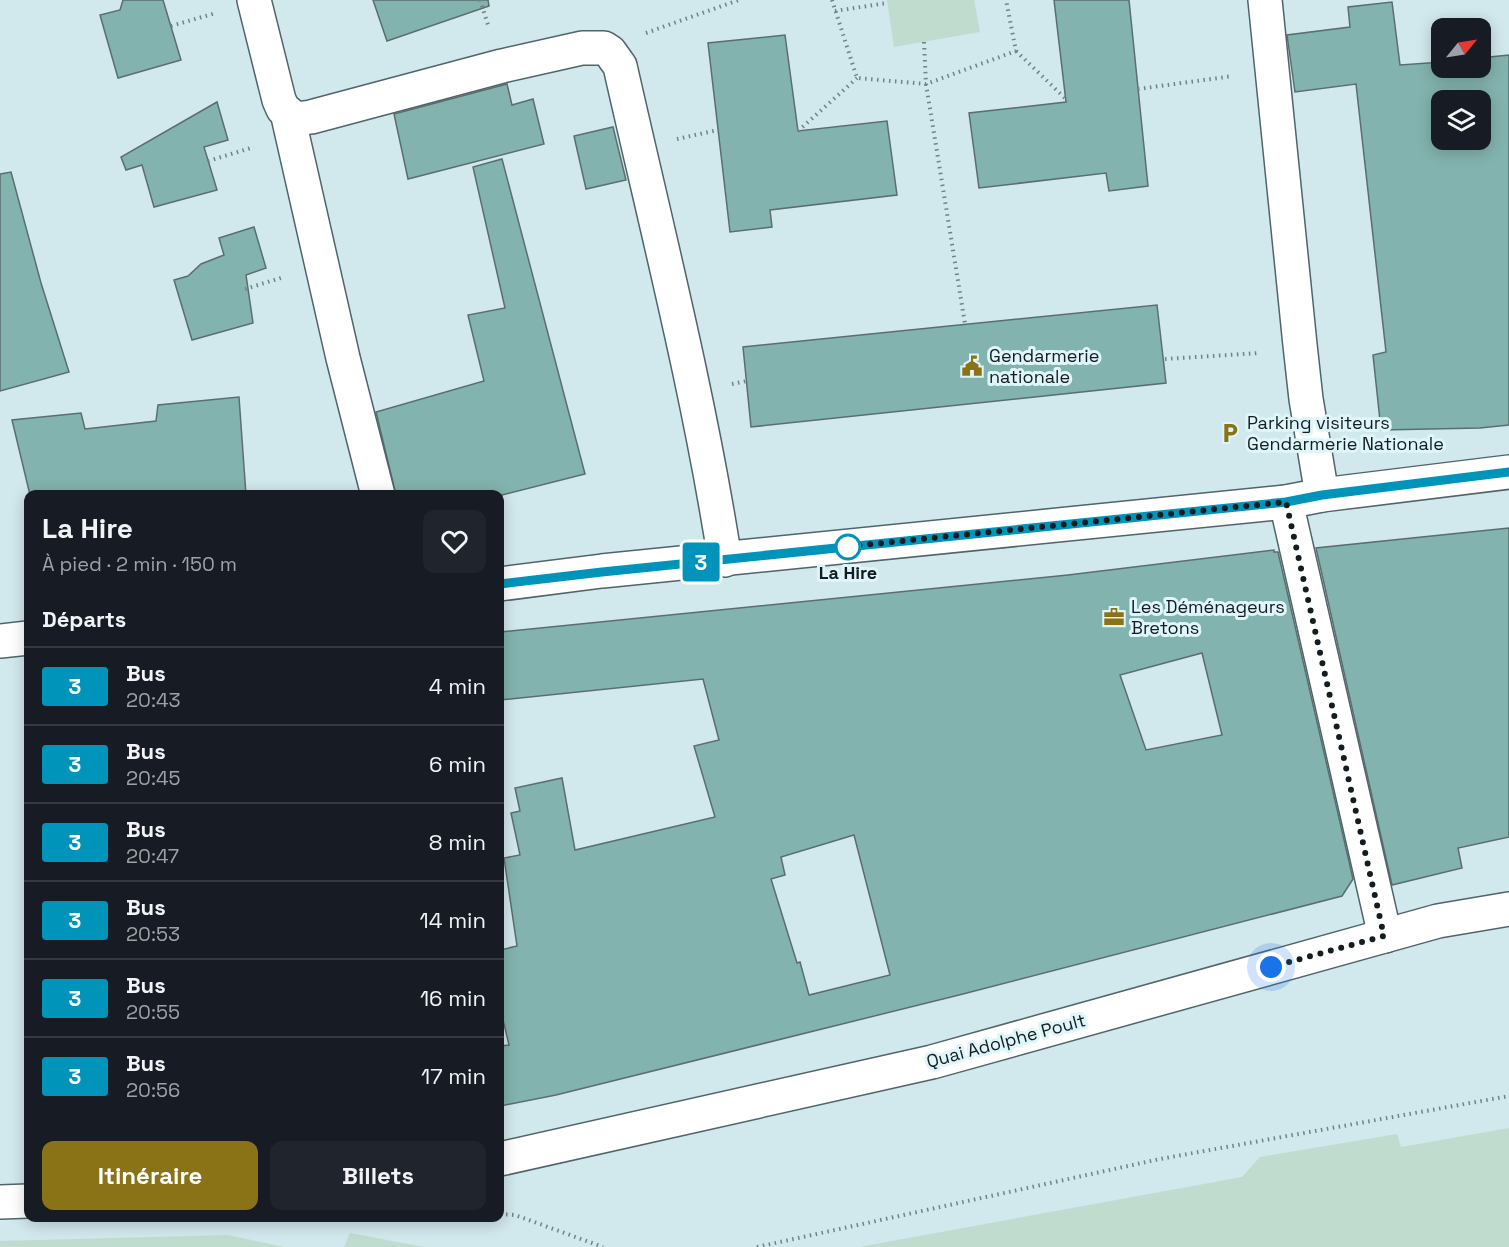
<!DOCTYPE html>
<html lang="fr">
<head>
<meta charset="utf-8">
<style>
	:root { --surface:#171b24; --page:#20242c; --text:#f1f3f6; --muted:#9ea1a6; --line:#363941; --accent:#8a7316 }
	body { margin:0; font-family:"Space Grotesk",sans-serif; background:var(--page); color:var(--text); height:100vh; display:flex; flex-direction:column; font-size:22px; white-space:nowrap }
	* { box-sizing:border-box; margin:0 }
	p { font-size:20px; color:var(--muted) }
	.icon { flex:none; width:33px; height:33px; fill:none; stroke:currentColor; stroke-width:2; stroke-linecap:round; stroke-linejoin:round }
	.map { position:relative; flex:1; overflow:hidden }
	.sheet { position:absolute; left:24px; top:490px; width:480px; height:732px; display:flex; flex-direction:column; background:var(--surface); border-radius:12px; box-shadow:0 3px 15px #0003 }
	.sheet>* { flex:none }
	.badge { padding:0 12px; border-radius:4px; font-size:21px; line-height:39px }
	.needle { width:39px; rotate:60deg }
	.controls { position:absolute; left:1431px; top:18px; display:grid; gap:12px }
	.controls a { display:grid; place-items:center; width:60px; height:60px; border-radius:12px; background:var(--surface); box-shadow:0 3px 15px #0003; font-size:30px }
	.you { position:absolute; width:30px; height:30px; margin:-15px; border:4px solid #fff; border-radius:50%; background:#1a73e8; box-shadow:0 0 0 9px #1a73e833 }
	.map>.badge { position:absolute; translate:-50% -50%; box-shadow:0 0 0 3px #fff }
	h2 { padding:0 18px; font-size:22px; line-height:54px }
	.round { display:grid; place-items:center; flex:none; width:63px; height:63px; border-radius:12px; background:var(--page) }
	.head { display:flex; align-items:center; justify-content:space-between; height:102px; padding:0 18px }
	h1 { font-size:28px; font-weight:800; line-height:45px }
	.action { display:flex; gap:12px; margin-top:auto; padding:12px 18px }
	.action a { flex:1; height:69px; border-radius:12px; background:var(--accent); color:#fff; font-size:24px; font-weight:800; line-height:69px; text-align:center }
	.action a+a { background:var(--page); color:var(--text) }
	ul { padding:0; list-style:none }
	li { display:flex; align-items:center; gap:18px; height:78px; padding:0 18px; border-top:2px solid var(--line) }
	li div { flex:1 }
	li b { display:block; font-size:22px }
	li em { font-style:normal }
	li .badge { min-width:66px; font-weight:700; text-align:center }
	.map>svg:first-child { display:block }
	.green { fill:#c0dcce }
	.building { fill:#83b3ae; stroke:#5a6f6d; stroke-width:1.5; fill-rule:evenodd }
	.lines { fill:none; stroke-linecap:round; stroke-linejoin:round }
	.minor-casing { stroke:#506469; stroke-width:36 }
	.major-casing { stroke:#506469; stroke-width:36 }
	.path { stroke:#728285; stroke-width:4; stroke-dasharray:1.5 4.5; stroke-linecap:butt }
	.minor { stroke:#fff; stroke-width:33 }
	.major { stroke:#fff; stroke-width:33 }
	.line-casing { stroke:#fff; stroke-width:14 }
	.line { stroke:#0094ba; stroke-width:9 }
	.walk { stroke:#131c1e; stroke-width:6; stroke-dasharray:0 10.8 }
	.stop-dot { fill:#fff; stroke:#0094ba; stroke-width:3 }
	.labels { text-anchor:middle; stroke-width:6; stroke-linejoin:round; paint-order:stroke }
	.poi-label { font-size:18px; fill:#131c1e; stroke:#def5fa; text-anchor:start }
	.stop-label { font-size:18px; font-weight:bold; fill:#131c1e; stroke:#def5fa }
	.street-label { font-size:18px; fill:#131c1e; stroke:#def5fa }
</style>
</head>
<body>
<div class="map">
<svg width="1509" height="1247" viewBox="0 0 1509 1247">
	<rect width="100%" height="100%" fill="#d1e8ed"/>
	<g class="green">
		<path d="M887,0H974L980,32L894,47Z"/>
		<path d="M1509,1128V1247H859L1242,1177L1260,1157L1397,1134L1401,1147Z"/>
		<path d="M350,1233L424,1247H344Z"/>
		<path d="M228,1235L284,1247H0V1241Z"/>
	</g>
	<g class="building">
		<path d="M123,0H163L181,60L118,78L100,15L120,10Z"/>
		<path d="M373,0H488L489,6L387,41Z"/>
		<path d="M1054,0H1129L1148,186L1109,191L1106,173L979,188L969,113L1066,102Z"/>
		<path d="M1392,2L1400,65L1442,62V68H1480V58L1509,55V425L1480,428L1381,430L1373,355L1386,352L1356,84L1295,92L1287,35L1350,27L1348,7ZM1442,100H1480V140H1442Z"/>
		<path d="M785,35L798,131L887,121L897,195L770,210L772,227L730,232L708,43Z"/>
		<path d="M507,84L512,105L533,99L544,144L408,179L394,114Z"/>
		<path d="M217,102L228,140L204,147L217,190L154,207L142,165L126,170L121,157Z"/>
		<path d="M613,127L626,180L586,189L574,136Z"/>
		<path d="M502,159L585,474L502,495H396L376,412L484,381L468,315L505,308L473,167Z"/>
		<path d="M11,172L41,283L69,372L0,391V174Z"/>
		<path d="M254,227L266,268L246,275L253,323L192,340L174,280L188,276L201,264L224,255L219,238Z"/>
		<path d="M1157,305L1166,383L751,427L743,347Z"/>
		<path d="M239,397L246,495H30L12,420L81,413L85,429L156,421L158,405Z"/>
		<path d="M1509,528V837L1458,848L1462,868L1392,885L1316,548Z"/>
		<path d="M1274,550V552H1278L1353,879L1342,896L963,994L556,1095L500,1106V1046L509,1045L500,1007V950L517,946L504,858L520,855L511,813L520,811L515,788L562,778L575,850L715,817L694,746L719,740L703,679L500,700V632L1068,575ZM1202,653L1222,735L1146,750L1120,675ZM854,835L890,975L809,995L800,962L797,963L771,879L785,875L781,857Z"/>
	</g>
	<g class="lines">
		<g class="minor-casing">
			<g id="minor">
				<path d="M254,0L279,100L283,109L296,119L311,117L502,66L582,48H604L610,52L620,66C657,230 699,393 725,560"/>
				<path d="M1265,0L1300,345L1306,399L1322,495"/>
				<path d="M287,112L343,358L378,495"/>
				<path d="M1286,502L1385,936"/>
			</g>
		</g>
		<g class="major-casing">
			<g id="major">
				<path d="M500,584L602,571L1286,502L1322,495L1509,472"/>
				<path d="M0,641L28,638"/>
				<path d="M500,1159L932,1062L1438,921L1509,909"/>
				<path d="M0,1202L28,1201"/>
			</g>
		</g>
		<g class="path">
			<path d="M480,0L489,28"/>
			<path d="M832,0L857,78L926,84L1016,51L1006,0"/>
			<path d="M835,11L887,3"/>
			<path d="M171,26L216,13"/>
			<path d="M646,33L739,0"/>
			<path d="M924,42L926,84L965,324"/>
			<path d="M1016,51L1068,101"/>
			<path d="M1138,89L1233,76"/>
			<path d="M798,131L857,78"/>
			<path d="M677,139L718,130"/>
			<path d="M208,161L254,147"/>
			<path d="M245,289L284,277"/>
			<path d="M1165,359L1260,353"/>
			<path d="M732,384L747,381"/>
			<path d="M500,1214L515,1215L603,1247"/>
			<path d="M63,1220L173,1218"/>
			<path d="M757,1247L1160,1159L1509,1096"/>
		</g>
		<use href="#minor" class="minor"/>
		<use href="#major" class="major"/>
	</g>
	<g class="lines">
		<g class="line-casing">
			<path id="line" d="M500,584L602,572L1286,502L1322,495L1509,472"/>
		</g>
		<use href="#line" class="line"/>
		<path class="walk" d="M848,547H843L1286,502L1384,936L1271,967"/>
	</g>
	<defs>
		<g id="civic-bare" transform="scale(1.62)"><path d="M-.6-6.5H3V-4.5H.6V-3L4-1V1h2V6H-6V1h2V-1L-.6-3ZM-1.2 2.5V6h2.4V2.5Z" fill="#8a7316" stroke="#def5fa" stroke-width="2.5" paint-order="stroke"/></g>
		<g id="parking-bare" transform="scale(1.62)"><path d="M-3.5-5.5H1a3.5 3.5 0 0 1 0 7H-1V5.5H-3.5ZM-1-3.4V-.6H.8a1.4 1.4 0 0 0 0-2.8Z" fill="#8a7316" stroke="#def5fa" stroke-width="2.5" paint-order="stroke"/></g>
		<g id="office-bare" transform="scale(1.62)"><path d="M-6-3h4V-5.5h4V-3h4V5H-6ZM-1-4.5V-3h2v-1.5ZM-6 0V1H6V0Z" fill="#8a7316" stroke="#def5fa" stroke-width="2.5" paint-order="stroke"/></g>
	</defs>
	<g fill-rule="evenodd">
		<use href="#civic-bare" x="972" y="366"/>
		<use href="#parking-bare" x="1230" y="433"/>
		<use href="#office-bare" x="1114" y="617"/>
	</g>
	<circle class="stop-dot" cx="848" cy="547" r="12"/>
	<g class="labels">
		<g class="poi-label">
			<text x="989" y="362">Gendarmerie<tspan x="989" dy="21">nationale</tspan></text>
			<text x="1247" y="429">Parking visiteurs<tspan x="1247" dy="21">Gendarmerie Nationale</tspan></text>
			<text x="1131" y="613">Les Déménageurs<tspan x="1131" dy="21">Bretons</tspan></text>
		</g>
		<g class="stop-label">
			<text x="848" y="579">La Hire</text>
		</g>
		<g class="street-label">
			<text transform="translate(1006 1041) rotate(-15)" y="6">Quai Adolphe Poult</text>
		</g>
	</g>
</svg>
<div class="controls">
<a><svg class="needle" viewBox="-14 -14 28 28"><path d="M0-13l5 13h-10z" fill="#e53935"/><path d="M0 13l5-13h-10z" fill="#9ea1a6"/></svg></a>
<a><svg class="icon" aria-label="layers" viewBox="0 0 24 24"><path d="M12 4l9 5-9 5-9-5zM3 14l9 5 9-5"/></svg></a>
</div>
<div class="you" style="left:1271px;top:967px"></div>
<b class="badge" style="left:701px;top:562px;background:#0094ba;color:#fff">3</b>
<section class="sheet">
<div class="head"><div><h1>La Hire</h1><p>À pied · 2 min · 150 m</p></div><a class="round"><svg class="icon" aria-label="heart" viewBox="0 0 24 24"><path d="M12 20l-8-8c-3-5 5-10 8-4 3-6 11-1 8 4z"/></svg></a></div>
<h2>Départs</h2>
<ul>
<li><span class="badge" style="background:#0094ba;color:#fff">3</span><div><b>Bus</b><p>20:43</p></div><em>4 min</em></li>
<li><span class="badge" style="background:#0094ba;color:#fff">3</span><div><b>Bus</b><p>20:45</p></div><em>6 min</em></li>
<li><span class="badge" style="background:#0094ba;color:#fff">3</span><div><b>Bus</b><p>20:47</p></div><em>8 min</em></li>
<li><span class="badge" style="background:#0094ba;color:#fff">3</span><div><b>Bus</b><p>20:53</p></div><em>14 min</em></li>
<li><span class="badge" style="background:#0094ba;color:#fff">3</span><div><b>Bus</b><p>20:55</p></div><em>16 min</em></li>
<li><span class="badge" style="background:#0094ba;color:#fff">3</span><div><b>Bus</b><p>20:56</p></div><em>17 min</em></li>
</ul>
<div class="action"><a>Itinéraire</a><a>Billets</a></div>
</section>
</div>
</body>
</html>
